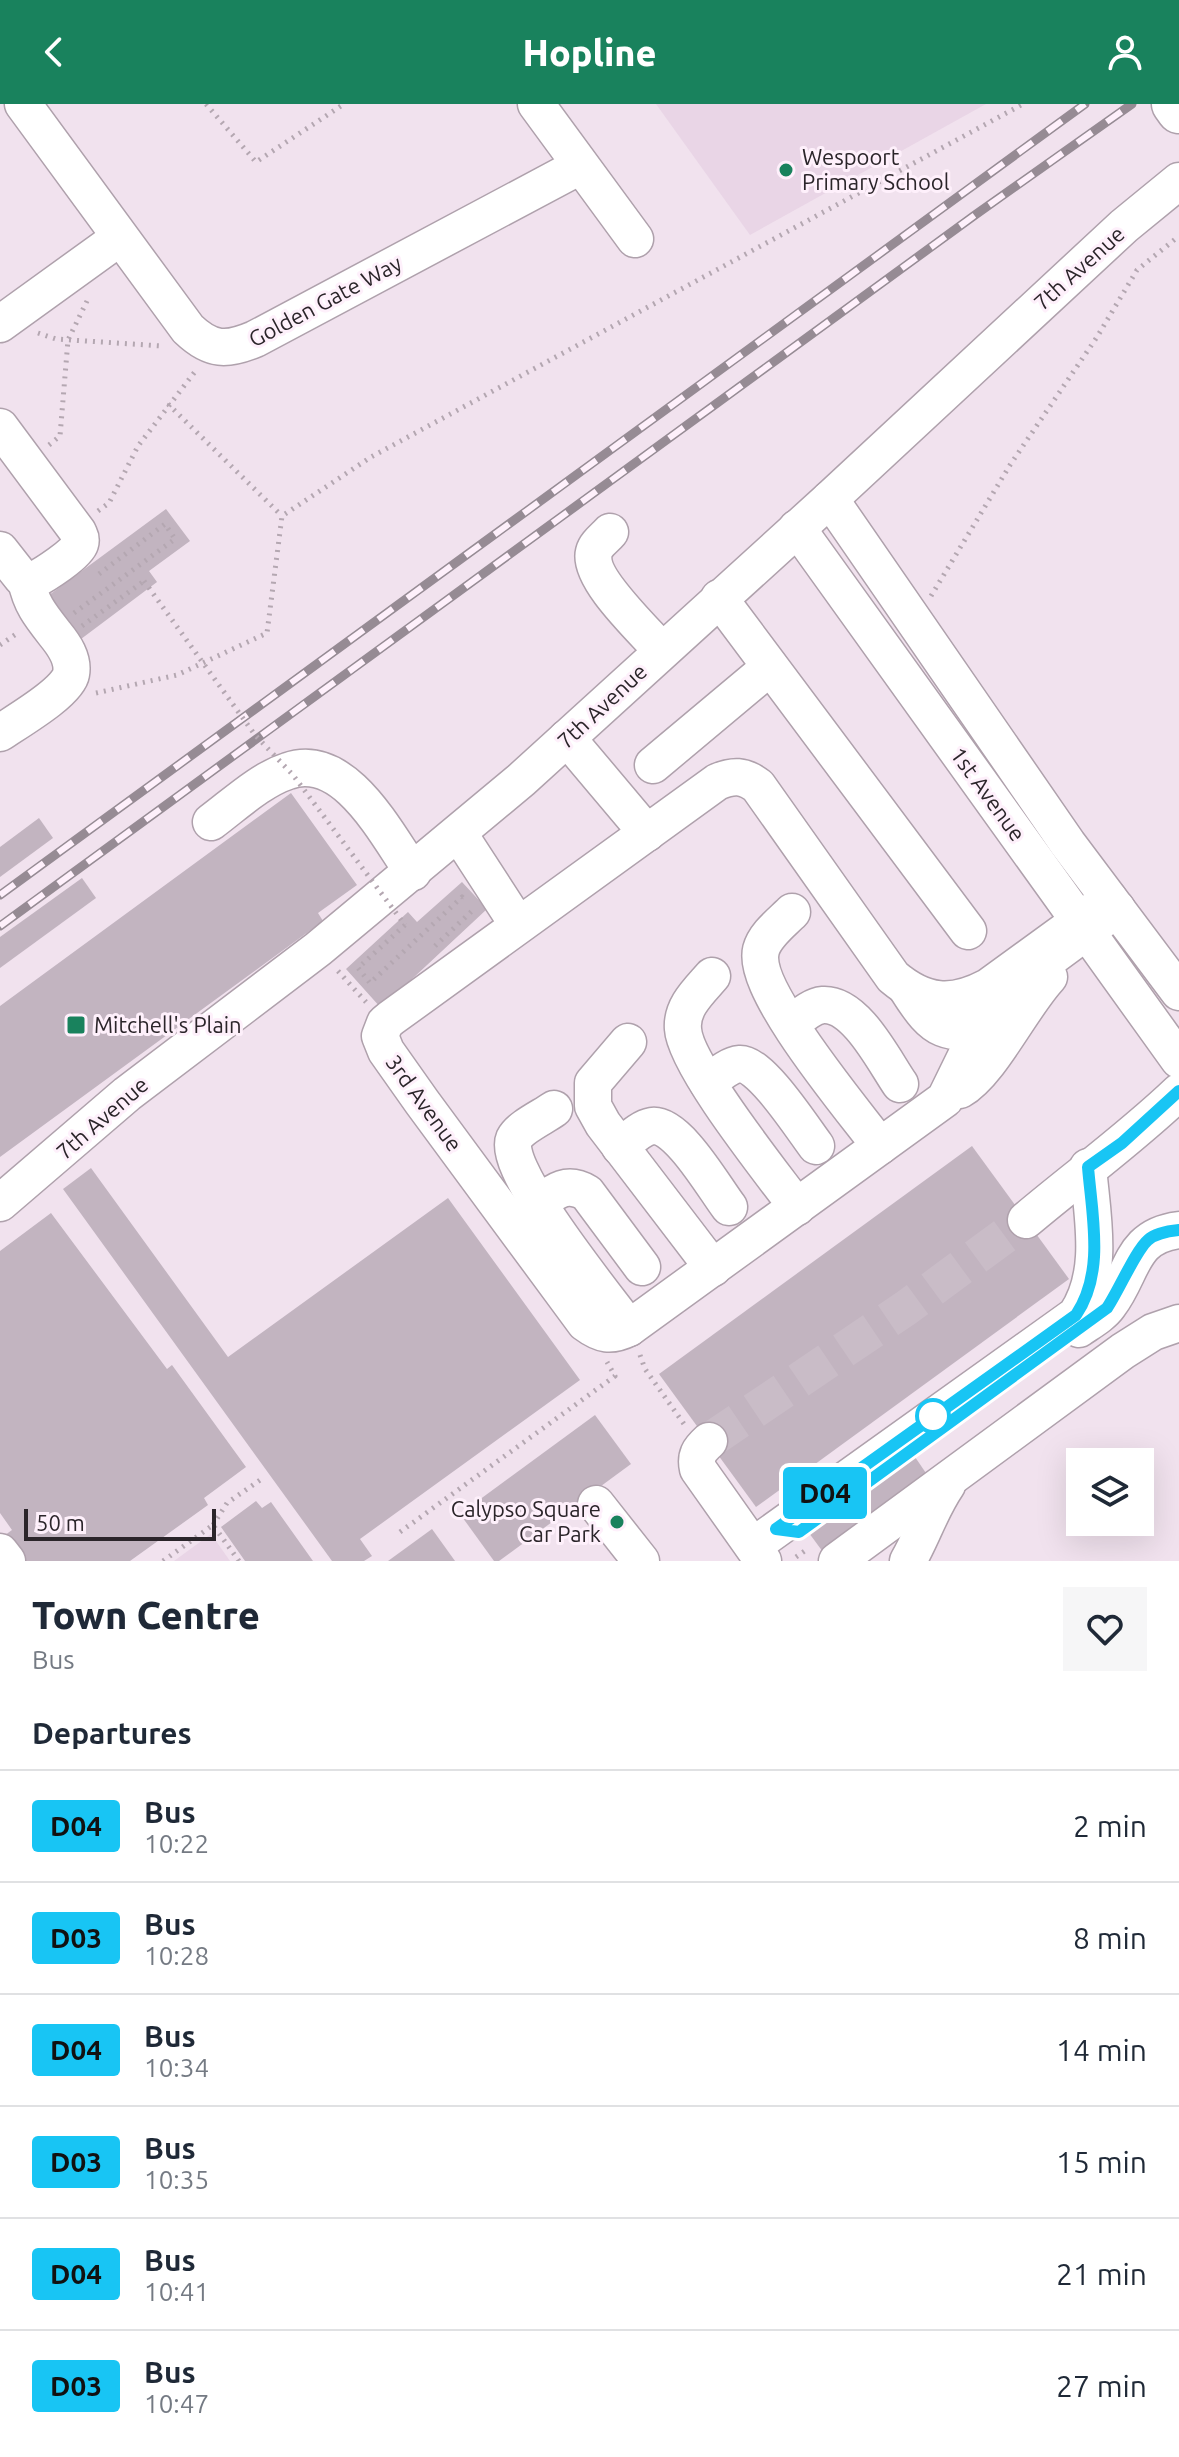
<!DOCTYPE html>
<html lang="en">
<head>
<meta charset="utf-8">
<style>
	:root { --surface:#fff; --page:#f6f6f7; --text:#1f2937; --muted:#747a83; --line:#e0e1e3; --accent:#19825d }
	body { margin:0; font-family:Ubuntu,sans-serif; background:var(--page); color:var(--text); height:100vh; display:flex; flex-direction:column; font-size:30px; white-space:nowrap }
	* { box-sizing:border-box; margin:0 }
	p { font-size:26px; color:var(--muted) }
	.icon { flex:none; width:44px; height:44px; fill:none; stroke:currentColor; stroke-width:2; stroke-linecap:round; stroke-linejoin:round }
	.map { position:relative; height:1457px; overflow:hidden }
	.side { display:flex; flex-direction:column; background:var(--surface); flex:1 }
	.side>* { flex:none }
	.badge { padding:0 16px; border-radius:6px; font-size:28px; line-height:52px }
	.buttons { position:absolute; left:1066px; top:1344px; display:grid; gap:16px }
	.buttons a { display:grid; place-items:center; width:88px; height:88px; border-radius:0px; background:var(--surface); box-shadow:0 8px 32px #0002; font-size:40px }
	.scale { position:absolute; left:24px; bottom:20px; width:192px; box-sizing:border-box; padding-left:8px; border:4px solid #2b252a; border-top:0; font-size:22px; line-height:28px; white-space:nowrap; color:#2b252a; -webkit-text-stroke:6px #fef0fb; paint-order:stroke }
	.map>.badge { position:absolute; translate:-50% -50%; box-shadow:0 0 0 4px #fff }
	h2 { padding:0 32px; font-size:30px; line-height:72px }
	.round { display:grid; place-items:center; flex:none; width:84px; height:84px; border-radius:0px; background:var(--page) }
	.head { display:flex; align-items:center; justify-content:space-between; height:136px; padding:0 32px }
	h1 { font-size:38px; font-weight:800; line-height:60px }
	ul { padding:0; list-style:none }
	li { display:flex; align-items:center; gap:24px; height:112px; padding:0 32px; border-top:2px solid var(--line) }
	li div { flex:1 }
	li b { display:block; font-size:30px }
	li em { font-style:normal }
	li .badge { min-width:88px; font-weight:700; text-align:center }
	header { display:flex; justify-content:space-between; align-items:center; height:104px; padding:0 32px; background:var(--accent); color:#fff; font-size:36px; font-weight:800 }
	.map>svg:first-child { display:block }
	.built { fill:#e9d5e6 }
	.building { fill:#c2b4c0 }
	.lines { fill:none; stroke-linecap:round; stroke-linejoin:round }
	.minor-tunnel { stroke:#c9bcc7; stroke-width:36; stroke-dasharray:36 18; stroke-linecap:butt }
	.minor-casing { stroke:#afa1ac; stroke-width:39 }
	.major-casing { stroke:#afa1ac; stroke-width:47 }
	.path { stroke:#b4a7b1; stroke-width:5; stroke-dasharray:2 6; stroke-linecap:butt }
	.minor { stroke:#fff; stroke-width:36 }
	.major { stroke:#fff; stroke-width:44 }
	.rail-casing { stroke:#968b94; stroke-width:9 }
	.rail { stroke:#fef0fb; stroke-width:6; stroke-dasharray:18; stroke-linecap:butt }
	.path-bridge { stroke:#b4a7b1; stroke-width:5; stroke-dasharray:2 6; stroke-linecap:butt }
	.line-casing { stroke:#fff; stroke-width:18 }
	.line { stroke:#18c5f4; stroke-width:12 }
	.poi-dot { fill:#19825d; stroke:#fef0fb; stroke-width:3 }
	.stop-dot { fill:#fff; stroke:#18c5f4; stroke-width:4 }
	.labels { text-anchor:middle; stroke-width:6; stroke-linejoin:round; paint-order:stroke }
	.poi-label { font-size:22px; fill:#2b252a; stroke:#fef0fb; text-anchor:start }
	.street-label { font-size:22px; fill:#2b252a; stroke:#fef0fb }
</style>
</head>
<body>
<header><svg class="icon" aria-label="back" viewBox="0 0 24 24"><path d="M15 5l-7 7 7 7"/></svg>Hopline<svg class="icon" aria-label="person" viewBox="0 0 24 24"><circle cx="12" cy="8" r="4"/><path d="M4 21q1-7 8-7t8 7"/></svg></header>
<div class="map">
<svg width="1179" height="1457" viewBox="0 0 1179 1457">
	<rect width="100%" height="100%" fill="#f1e2ee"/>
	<g class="built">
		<path d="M656,0H986L750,131Z"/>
		<path d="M211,1430L230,1457H174Z"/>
	</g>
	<g class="building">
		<path d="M166,405L190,437L149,467L157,478L73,541L41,497Z"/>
		<path d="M291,689L357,781L318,809L323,817L0,1053V902Z"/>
		<path d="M39,714L53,734L0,773V743Z"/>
		<path d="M82,774L96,794L0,864V833Z"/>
		<path d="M462,778L487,805L381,904L346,865L408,808L417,818Z"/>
		<path d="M972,1042L1069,1175L756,1403L659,1270Z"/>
		<path d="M91,1064L228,1253L448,1094L580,1276L360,1435L372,1452L364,1457H332L63,1085Z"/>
		<path d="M51,1109L167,1265L172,1261L246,1363L204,1394L208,1401L130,1457H18L1,1434L12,1426L0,1409V1147Z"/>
		<path d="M595,1311L631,1360L499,1457H494L460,1410Z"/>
		<path d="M915,1353L928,1372L823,1448L809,1429Z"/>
		<path d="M256,1397L262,1404L271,1398L313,1457H245L221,1423Z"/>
		<path d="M432,1425L455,1457H388Z"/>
	</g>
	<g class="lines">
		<path class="minor-tunnel" d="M709,1337L906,1204L1026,1116"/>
		<g class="minor-casing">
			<g id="minor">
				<path d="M23,0L188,225C211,247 227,247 255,235L580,62"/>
				<path d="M536,0L635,135"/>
				<path d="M0,220L119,134"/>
				<path d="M0,323L78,428C80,433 82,434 80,440C77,450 44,471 34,476L22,474L0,446"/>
				<path d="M830,395L1068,740L1179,888"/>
				<path d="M797,424L1179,956"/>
				<path d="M610,428C605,434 596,440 594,448C587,474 645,527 662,547"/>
				<path d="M719,494L968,827"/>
				<path d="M0,629C16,618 68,588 71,570C74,555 64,541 55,530C40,511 31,500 26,476"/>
				<path d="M567,634L647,729"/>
				<path d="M653,661L770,563"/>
				<path d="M211,718C234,701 260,676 288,667C345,647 386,730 413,768"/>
				<path d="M459,730L518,821"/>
				<path d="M1109,795L988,883C952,902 925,900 893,873L758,682C744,671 733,671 717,678L391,914L385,919L380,932L386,947L422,998L585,1219C601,1231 611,1233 629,1224L945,995L990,903L1018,878L1117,805"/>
				<path d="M792,808C781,819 765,831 761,846C751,886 854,1007 880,1042"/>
				<path d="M712,872C699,887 681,903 683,925C685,961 772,1069 797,1103"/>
				<path d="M907,885C936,931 944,930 997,926"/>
				<path d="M791,920C800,913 811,902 823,901C856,899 884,957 900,980"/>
				<path d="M628,938L593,979V1002L603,1020L713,1164"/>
				<path d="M708,979C717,972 728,961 740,960C761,959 803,1025 816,1042"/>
				<path d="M960,986C991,968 1021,903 1049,873"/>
				<path d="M554,1005C543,1013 520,1023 514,1035C501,1065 608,1195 629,1224"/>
				<path d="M620,1043C629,1036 640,1024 652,1022C677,1018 715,1085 729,1103"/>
				<path d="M0,1099L127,990L318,845L521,676L830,395L1124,122L1179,77"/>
				<path d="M538,1100C555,1087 567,1077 587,1089L642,1163"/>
				<path d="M1026,1116C1077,1073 1131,1034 1179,988"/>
				<path d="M1079,1225C1089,1218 1102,1211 1109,1201C1134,1168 1130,1132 1179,1126"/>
				<path d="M709,1337C699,1346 695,1352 698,1365L763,1457"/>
				<path d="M596,1400L641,1457"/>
				<path d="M753,1442L1076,1211C1105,1168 1092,1112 1088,1063"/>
				<path d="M0,1448L7,1457"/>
				<path d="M837,1457L1123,1247L1153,1228L1179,1219"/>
				<path d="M908,1457C923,1431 930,1406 947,1381"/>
			</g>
		</g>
		<g class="major-casing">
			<path id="major" d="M1174,0L1179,7"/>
		</g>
		<g class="path">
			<path d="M206,0L256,58L344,0"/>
			<path d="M38,229L56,235L162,242"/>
			<path d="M168,300L282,412"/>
			<path d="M49,341L60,332L68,236L87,197"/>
			<path d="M98,407L109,399L138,342L197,265"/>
			<path d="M931,492L1010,361L1097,233L1137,166L1179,132"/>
			<path d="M74,509L175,435L165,420L95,473"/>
			<path d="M82,522L144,477"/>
			<path d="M0,541L19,528"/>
			<path d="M96,589L177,571L267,529L282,412L371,353L1023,0"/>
			<path d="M405,821L358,864L370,879L462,793L464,795"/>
			<path d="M435,842L474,805"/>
			<path d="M338,867L366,898"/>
			<path d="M640,1251L645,1265L684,1320"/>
			<path d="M213,1421L227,1399L263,1374"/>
			<path d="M400,1428L615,1272L607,1258"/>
			<path d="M796,1453L809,1444"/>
			<path d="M163,1457L213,1421L239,1457"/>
		</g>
		<use href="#minor" class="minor"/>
		<use href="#major" class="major"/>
		<g class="rail-casing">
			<g id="rail">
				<path d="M0,791L1085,0"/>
				<path d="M0,822L975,111L1132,0"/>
			</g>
		</g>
		<use href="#rail" class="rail"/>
		<path class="path-bridge" d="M144,477L255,631L293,671L405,821"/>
	</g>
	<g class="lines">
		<g class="line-casing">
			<path id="line" d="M1179,987L1122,1039L1088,1063C1092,1112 1105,1168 1076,1211L776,1425L799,1428L1107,1204C1118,1188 1136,1146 1148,1136C1156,1129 1169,1127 1179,1126"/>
		</g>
		<use href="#line" class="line"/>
	</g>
	<g class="poi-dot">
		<circle cx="786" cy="66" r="8"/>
		<rect x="66" y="911" width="20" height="20" rx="4"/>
		<circle cx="617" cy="1418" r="8"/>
	</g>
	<circle class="stop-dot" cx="933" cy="1312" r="16"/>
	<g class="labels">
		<g class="poi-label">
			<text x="802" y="61">Wespoort<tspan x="802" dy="25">Primary School</tspan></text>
			<text x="94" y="929">Mitchell's Plain</text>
			<text x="601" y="1413" text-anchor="end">Calypso Square<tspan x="601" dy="25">Car Park</tspan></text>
		</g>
		<g class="street-label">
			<text transform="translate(1079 164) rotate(-42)" y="8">7th Avenue</text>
			<text transform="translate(325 197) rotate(-28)" y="8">Golden Gate Way</text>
			<text transform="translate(602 602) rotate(-43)" y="8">7th Avenue</text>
			<text transform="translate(988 690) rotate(54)" y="8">1st Avenue</text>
			<text transform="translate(424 999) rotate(54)" y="8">3rd Avenue</text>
			<text transform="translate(102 1014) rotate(-41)" y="8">7th Avenue</text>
		</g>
	</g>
</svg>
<div class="buttons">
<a><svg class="icon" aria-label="layers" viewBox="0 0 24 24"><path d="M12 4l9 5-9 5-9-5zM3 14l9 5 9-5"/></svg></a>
</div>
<div class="scale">50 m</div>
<b class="badge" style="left:825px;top:1389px;background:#18c5f4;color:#111">D04</b>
</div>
<section class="side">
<div class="head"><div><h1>Town Centre</h1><p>Bus</p></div><a class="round"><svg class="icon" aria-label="heart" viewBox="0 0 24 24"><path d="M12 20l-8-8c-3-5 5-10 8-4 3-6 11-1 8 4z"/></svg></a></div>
<h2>Departures</h2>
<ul>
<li><span class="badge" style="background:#18c5f4;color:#111">D04</span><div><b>Bus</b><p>10:22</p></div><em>2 min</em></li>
<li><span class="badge" style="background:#18c5f4;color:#111">D03</span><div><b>Bus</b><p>10:28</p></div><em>8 min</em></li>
<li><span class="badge" style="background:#18c5f4;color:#111">D04</span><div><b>Bus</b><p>10:34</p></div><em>14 min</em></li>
<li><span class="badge" style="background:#18c5f4;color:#111">D03</span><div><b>Bus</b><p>10:35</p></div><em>15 min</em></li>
<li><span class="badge" style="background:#18c5f4;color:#111">D04</span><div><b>Bus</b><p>10:41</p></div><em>21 min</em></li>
<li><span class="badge" style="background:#18c5f4;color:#111">D03</span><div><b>Bus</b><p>10:47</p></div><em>27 min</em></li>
</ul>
</section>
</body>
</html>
